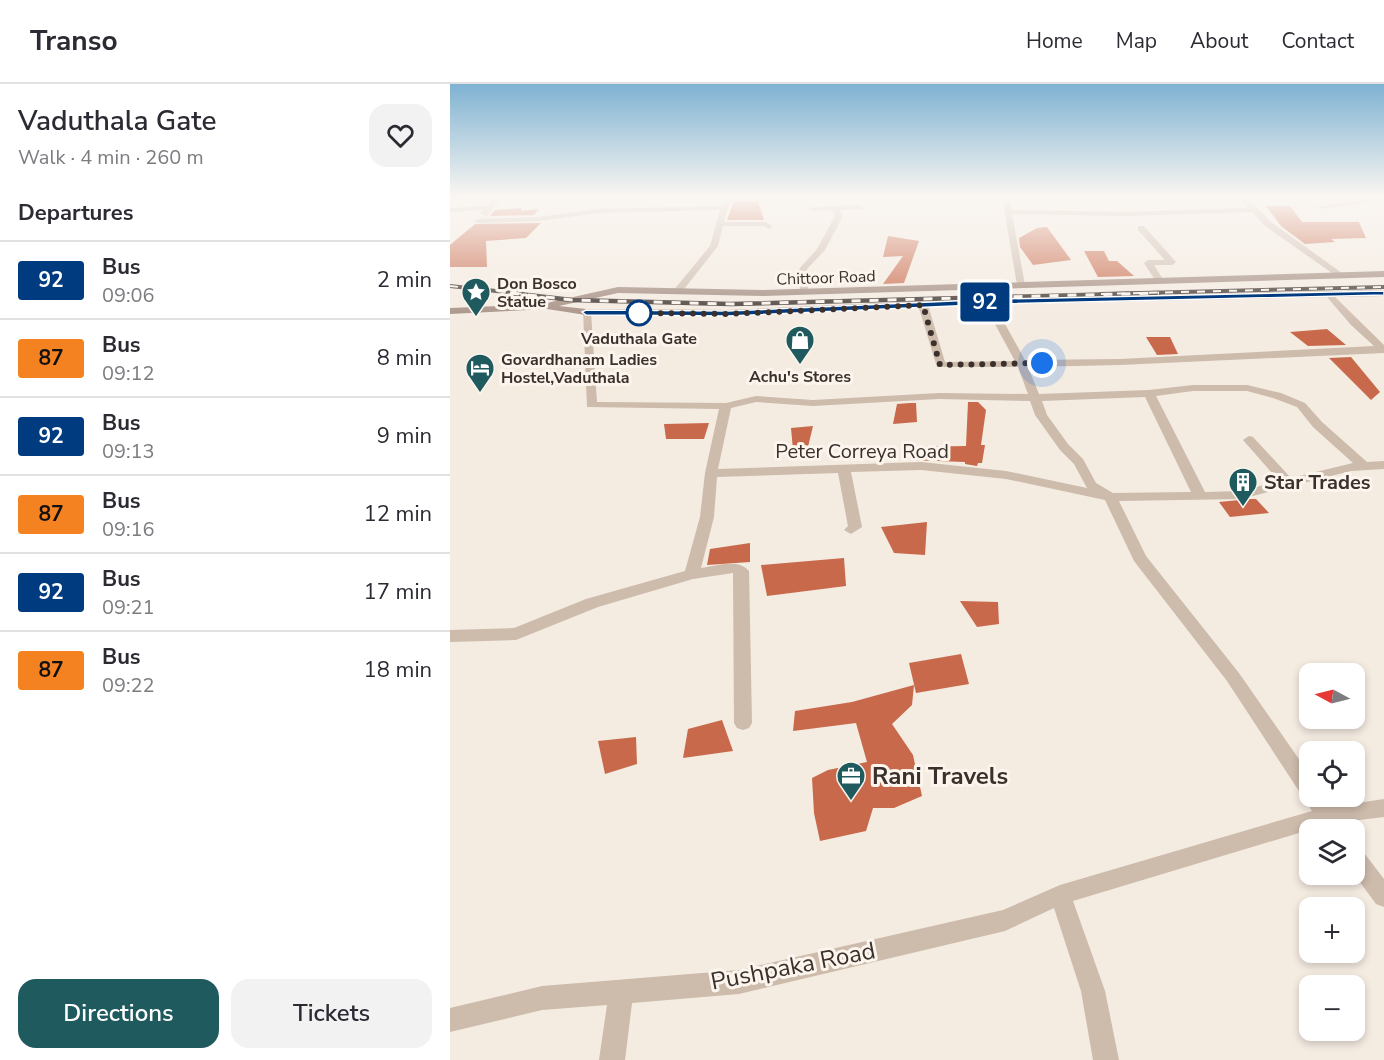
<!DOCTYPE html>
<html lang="en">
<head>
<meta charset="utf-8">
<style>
	:root { --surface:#fff; --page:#f2f2f3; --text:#2b2b33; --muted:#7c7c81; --line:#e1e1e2; --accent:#1f5a5e }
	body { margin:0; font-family:"Nunito Sans",sans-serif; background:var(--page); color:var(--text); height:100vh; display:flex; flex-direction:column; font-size:22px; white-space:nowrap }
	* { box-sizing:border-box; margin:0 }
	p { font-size:20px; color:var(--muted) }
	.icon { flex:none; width:33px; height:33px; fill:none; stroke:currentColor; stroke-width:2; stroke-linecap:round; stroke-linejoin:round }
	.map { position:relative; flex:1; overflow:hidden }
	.side { display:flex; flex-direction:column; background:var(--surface); width:450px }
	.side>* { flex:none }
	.badge { padding:0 12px; border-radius:4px; font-size:21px; line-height:39px }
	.needle { width:39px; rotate:277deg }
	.fabs { position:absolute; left:849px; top:579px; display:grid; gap:12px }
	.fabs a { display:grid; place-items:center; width:66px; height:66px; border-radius:12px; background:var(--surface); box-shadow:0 3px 9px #0003; font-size:30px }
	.you { position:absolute; width:30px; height:30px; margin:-15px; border:4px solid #fff; border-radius:50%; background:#1a73e8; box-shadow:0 0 0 9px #1a73e833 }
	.map>.badge { position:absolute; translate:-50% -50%; box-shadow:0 0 0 3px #fff }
	h2 { padding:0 18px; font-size:22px; line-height:54px }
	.round { display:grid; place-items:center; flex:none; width:63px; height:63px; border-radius:18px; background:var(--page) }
	.head { display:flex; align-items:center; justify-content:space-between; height:102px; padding:0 18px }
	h1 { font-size:28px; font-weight:600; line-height:45px }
	.cta { display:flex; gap:12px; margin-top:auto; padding:12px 18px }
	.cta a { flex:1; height:69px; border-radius:18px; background:var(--accent); color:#fff; font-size:24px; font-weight:600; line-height:69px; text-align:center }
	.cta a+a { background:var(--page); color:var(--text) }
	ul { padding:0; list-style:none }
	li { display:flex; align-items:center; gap:18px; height:78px; padding:0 18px; border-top:2px solid var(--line) }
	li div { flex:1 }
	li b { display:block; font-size:22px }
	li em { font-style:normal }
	li .badge { min-width:66px; font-weight:700; text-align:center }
	header { display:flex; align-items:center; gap:36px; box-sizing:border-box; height:84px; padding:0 30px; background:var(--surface); border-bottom:2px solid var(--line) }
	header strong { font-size:28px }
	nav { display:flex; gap:33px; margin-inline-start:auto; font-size:21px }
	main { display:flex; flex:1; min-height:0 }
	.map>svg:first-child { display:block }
	.building { fill:#c8694b }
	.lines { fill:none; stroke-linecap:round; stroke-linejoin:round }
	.street { fill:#cdbbac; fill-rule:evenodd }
	.secondary { fill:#a18a7d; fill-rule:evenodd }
	.rail-far1-casing { stroke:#3b302b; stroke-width:4 }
	.rail-casing { stroke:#3b302b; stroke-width:4.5 }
	.rail-far1 { stroke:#fbf5ee; stroke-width:2; stroke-dasharray:8; stroke-linecap:butt }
	.rail { stroke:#fbf5ee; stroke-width:3; stroke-dasharray:9; stroke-linecap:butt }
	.line { fill:#003b80; stroke:#fff; stroke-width:1.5 }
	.walk { stroke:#3b302b; stroke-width:6; stroke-dasharray:0 10.8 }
	.stop-dot { fill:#fff; stroke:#003b80; stroke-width:3 }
	.labels { text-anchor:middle; stroke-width:6; stroke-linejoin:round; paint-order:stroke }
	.far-street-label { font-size:16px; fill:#3b302b; stroke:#fbf5ee }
	.far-poi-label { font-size:16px; font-weight:bold; fill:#3b302b; stroke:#fbf5ee; text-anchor:start }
	.far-stop-label { font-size:16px; font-weight:bold; fill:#3b302b; stroke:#fbf5ee }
	.street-label { font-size:20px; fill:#3b302b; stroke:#fbf5ee }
	.poi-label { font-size:20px; font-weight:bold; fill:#3b302b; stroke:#fbf5ee; text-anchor:start }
	.near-poi-label { font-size:24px; font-weight:bold; fill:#3b302b; stroke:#fbf5ee; text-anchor:start }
	.near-street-label { font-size:24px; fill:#3b302b; stroke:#fbf5ee }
</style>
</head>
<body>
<header>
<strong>Transo</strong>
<nav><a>Home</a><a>Map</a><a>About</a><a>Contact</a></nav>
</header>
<main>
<section class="side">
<div class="head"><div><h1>Vaduthala Gate</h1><p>Walk · 4 min · 260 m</p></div><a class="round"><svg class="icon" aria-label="heart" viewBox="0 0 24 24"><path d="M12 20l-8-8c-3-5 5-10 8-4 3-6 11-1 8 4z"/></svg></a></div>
<h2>Departures</h2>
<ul>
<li><span class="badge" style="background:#003b80;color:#fff">92</span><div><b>Bus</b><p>09:06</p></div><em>2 min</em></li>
<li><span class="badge" style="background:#f58220;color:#111">87</span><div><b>Bus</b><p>09:12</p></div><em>8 min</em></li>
<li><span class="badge" style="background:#003b80;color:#fff">92</span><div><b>Bus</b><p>09:13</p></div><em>9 min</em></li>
<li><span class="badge" style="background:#f58220;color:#111">87</span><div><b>Bus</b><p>09:16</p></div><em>12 min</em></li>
<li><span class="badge" style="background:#003b80;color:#fff">92</span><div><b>Bus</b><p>09:21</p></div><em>17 min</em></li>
<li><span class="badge" style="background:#f58220;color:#111">87</span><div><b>Bus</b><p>09:22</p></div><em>18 min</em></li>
</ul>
<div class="cta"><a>Directions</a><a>Tickets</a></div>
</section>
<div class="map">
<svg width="934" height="976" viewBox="0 0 934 976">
	<rect width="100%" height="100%" fill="#f4ebe1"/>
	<g class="building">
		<path d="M284,117H308L314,136H277Z"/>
		<path d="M816,122H840L852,138H909L916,154L881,155L885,158L855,160L831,142Z"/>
		<path d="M72,124L71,127L89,125L84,131L40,132L45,126Z"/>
		<path d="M91,139L76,154L36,157L37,183H0V161L25,140Z"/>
		<path d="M597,143L621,176L583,181L570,163L569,154L587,144Z"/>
		<path d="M438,152L469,157L454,199L433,200L453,172L433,173Z"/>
		<path d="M634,167H654L659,177H667L684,192L648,193Z"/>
		<path d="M877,245L896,261L858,262L840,248Z"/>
		<path d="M696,253H720L728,270L707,271Z"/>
		<path d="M901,273L930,308L921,316L879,274Z"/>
		<path d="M518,318H528L536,326L531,361H535L532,379H528L527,382L515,380V378L461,376V363L516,362Z"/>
		<path d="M460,319H466L467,338L443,340L447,320Z"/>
		<path d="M259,339L254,355H216L214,340Z"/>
		<path d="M363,342L357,367L343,366L341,344Z"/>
		<path d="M800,415H806L819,429L780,433L769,418Z"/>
		<path d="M477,438L475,471L444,469L431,443Z"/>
		<path d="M300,459V478L257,481L260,465Z"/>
		<path d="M394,474L396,502L317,512L311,481Z"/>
		<path d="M510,517L548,518L549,540L527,543Z"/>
		<path d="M511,570L519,600L466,609L459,579Z"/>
		<path d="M464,601L462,621L442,640L463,671L472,712L444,724H423L416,747L370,757L364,729L362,694L378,686L417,678L406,639L343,647L345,627L402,618Z"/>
		<path d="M272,636L283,667L233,674L238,645Z"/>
		<path d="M186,653L187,680L155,690L148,657Z"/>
	</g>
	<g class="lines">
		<g class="street">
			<path d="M46,112H53L37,132L30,130L33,126L0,128V124L37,122Z"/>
			<path d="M277,112H284L278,124L274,138H316L323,143L319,145L314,142H273L268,162L231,209L228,210L223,207L260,162L270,126L147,129L89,137L28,139L24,137L28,135L89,133L147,125L272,122Z"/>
			<path d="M552,112H559L561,126L677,128L798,124L788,112H795L821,138L896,192L889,194L815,142L802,128L677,132L562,130L575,201L571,204L567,201Z"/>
			<path d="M910,112H919L926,117L871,125L867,123L914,116Z"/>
			<path d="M410,121L413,125L389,126L393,132L375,166L357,185L358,208L350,210L349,185L367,165L385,132L382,126L363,127L359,125L363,123Z"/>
			<path d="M688,142H694L726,178L722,181H704L714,197L713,199H707L694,179L698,176H715L688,146Z"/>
			<path d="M880,208L934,261V269L670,281L578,283L589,310L699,306L743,301H797L831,309L855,319L872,338L917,378L934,377V385L901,387L791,415L669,417L696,472L789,589L860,691V712H874L881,723L934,715V733L892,738L896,746H874L872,742L623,817L655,907L669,976H643L631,907L604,824L555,847L289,910L182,919L175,976H149L157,921L92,926L0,948V924L92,902L289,886L553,826L610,801L862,727L777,597L684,477L655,416L556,395L471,386L401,388L412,443L401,450L394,446L398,442L388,389L267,393L264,433L251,484C266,482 288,474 299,487L302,639L299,644L293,646L287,644L284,639L283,489L243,495L148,523L66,556L0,558V546L64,544L136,515L235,487L250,433L255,389L269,325L137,323L133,226L141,228L147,318L276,319L306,312L363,316L489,309L578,310L568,283H487L468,221L473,218L478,221L495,278L565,277L540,231L543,217L548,214L553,217L550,231L575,276L670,275L924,262L901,241L877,213V209ZM743,307H797L823,314L847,323L863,343L903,379L841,394L803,353L799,352L793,356L829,397L791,407L755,408L706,312ZM695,313L741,408L663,409L646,399L633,375L618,360L597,331L592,317ZM489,315L580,317L585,331L610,366L624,380L637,404L556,387L471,378L268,385L281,324L306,318L363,322Z"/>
			<path d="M904,763L911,765L934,795V823L926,820L904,790Z"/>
		</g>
		<path class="secondary" d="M934,187V193L313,212L168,209L109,222L136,225L278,226L548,214L934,206V212L548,220L278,232L136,231L97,225L0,230V224L92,220L168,203L313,206Z"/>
		<g class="rail-far1-casing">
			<g id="rail-far1">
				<path d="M0,202L73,210"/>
				<path d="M651,210L934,203"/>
			</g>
		</g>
		<g class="rail-casing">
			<path id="rail" d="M60,209L122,216L281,220L709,209"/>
		</g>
		<use href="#rail-far1" class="rail-far1"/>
		<use href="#rail" class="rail"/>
	</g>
	<linearGradient id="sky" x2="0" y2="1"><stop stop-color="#7eb2d2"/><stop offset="0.45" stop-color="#faf6f2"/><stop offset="1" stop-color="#faf6f2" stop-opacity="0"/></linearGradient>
	<rect width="934" height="249" fill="url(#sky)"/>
	<path class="line" d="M934,207V211L548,220L278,232L136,231L132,228L136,226L278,227L548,215Z"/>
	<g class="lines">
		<path class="walk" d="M189,229L278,230L473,221L490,281L592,279"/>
	</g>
	<defs>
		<g id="sight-pin" transform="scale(1.5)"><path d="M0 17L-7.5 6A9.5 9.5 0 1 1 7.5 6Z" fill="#1f5a5e" stroke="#fbf5ee"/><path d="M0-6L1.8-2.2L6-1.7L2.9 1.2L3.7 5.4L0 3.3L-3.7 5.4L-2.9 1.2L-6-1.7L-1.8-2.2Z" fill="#fff"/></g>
		<g id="shop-pin" transform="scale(1.5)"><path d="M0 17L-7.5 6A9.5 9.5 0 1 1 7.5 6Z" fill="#1f5a5e" stroke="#fbf5ee"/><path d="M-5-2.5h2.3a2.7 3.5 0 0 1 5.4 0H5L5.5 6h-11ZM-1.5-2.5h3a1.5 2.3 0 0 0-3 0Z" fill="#fff"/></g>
		<g id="hotel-pin" transform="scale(1.5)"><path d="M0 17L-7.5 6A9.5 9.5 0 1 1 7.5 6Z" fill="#1f5a5e" stroke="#fbf5ee"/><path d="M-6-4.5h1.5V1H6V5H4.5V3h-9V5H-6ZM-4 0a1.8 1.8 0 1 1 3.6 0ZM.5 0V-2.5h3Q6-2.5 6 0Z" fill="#fff"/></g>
		<g id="building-pin" transform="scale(1.5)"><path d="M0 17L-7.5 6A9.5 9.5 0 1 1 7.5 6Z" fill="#1f5a5e" stroke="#fbf5ee"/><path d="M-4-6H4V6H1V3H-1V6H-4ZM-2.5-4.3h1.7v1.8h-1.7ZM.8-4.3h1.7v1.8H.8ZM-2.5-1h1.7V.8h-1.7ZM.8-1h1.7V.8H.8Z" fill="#fff"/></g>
		<g id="office-pin" transform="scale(1.5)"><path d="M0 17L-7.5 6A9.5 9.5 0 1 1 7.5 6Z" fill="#1f5a5e" stroke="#fbf5ee"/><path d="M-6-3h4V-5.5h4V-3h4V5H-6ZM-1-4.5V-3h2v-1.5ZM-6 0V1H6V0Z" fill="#fff"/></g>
	</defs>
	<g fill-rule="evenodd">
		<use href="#sight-pin" x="26" y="208"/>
		<use href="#shop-pin" x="350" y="256"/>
		<use href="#hotel-pin" x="30" y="284"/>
		<use href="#building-pin" x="793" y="398"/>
		<use href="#office-pin" x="401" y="692"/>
	</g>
	<circle class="stop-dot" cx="189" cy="229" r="12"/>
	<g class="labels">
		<g class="far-street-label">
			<text transform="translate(376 193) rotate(-2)" y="6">Chittoor Road</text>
		</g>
		<g class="far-poi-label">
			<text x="47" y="205">Don Bosco<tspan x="47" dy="18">Statue</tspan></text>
			<text x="51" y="281">Govardhanam Ladies<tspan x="51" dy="18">Hostel,Vaduthala</tspan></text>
			<text x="350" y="298" text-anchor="middle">Achu's Stores</text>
		</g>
		<g class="far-stop-label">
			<text x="189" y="260">Vaduthala Gate</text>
		</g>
		<g class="street-label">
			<text x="412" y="374">Peter Correya Road</text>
		</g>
		<g class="poi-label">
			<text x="814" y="405">Star Trades</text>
		</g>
		<g class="near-poi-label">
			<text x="422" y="700">Rani Travels</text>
		</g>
		<g class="near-street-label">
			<text transform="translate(343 882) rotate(-11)" y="8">Pushpaka Road</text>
		</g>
	</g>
</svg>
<div class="fabs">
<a><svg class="needle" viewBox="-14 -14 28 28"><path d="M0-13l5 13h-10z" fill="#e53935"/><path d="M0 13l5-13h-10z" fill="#7c7c81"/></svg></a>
<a><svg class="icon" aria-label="locate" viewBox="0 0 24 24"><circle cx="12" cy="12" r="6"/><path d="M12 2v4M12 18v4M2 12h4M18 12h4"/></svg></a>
<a><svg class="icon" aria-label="layers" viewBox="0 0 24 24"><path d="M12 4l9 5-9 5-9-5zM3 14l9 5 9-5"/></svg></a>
<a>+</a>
<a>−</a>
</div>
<div class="you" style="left:592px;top:279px"></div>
<b class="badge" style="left:535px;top:218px;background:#003b80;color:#fff">92</b>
</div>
</main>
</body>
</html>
